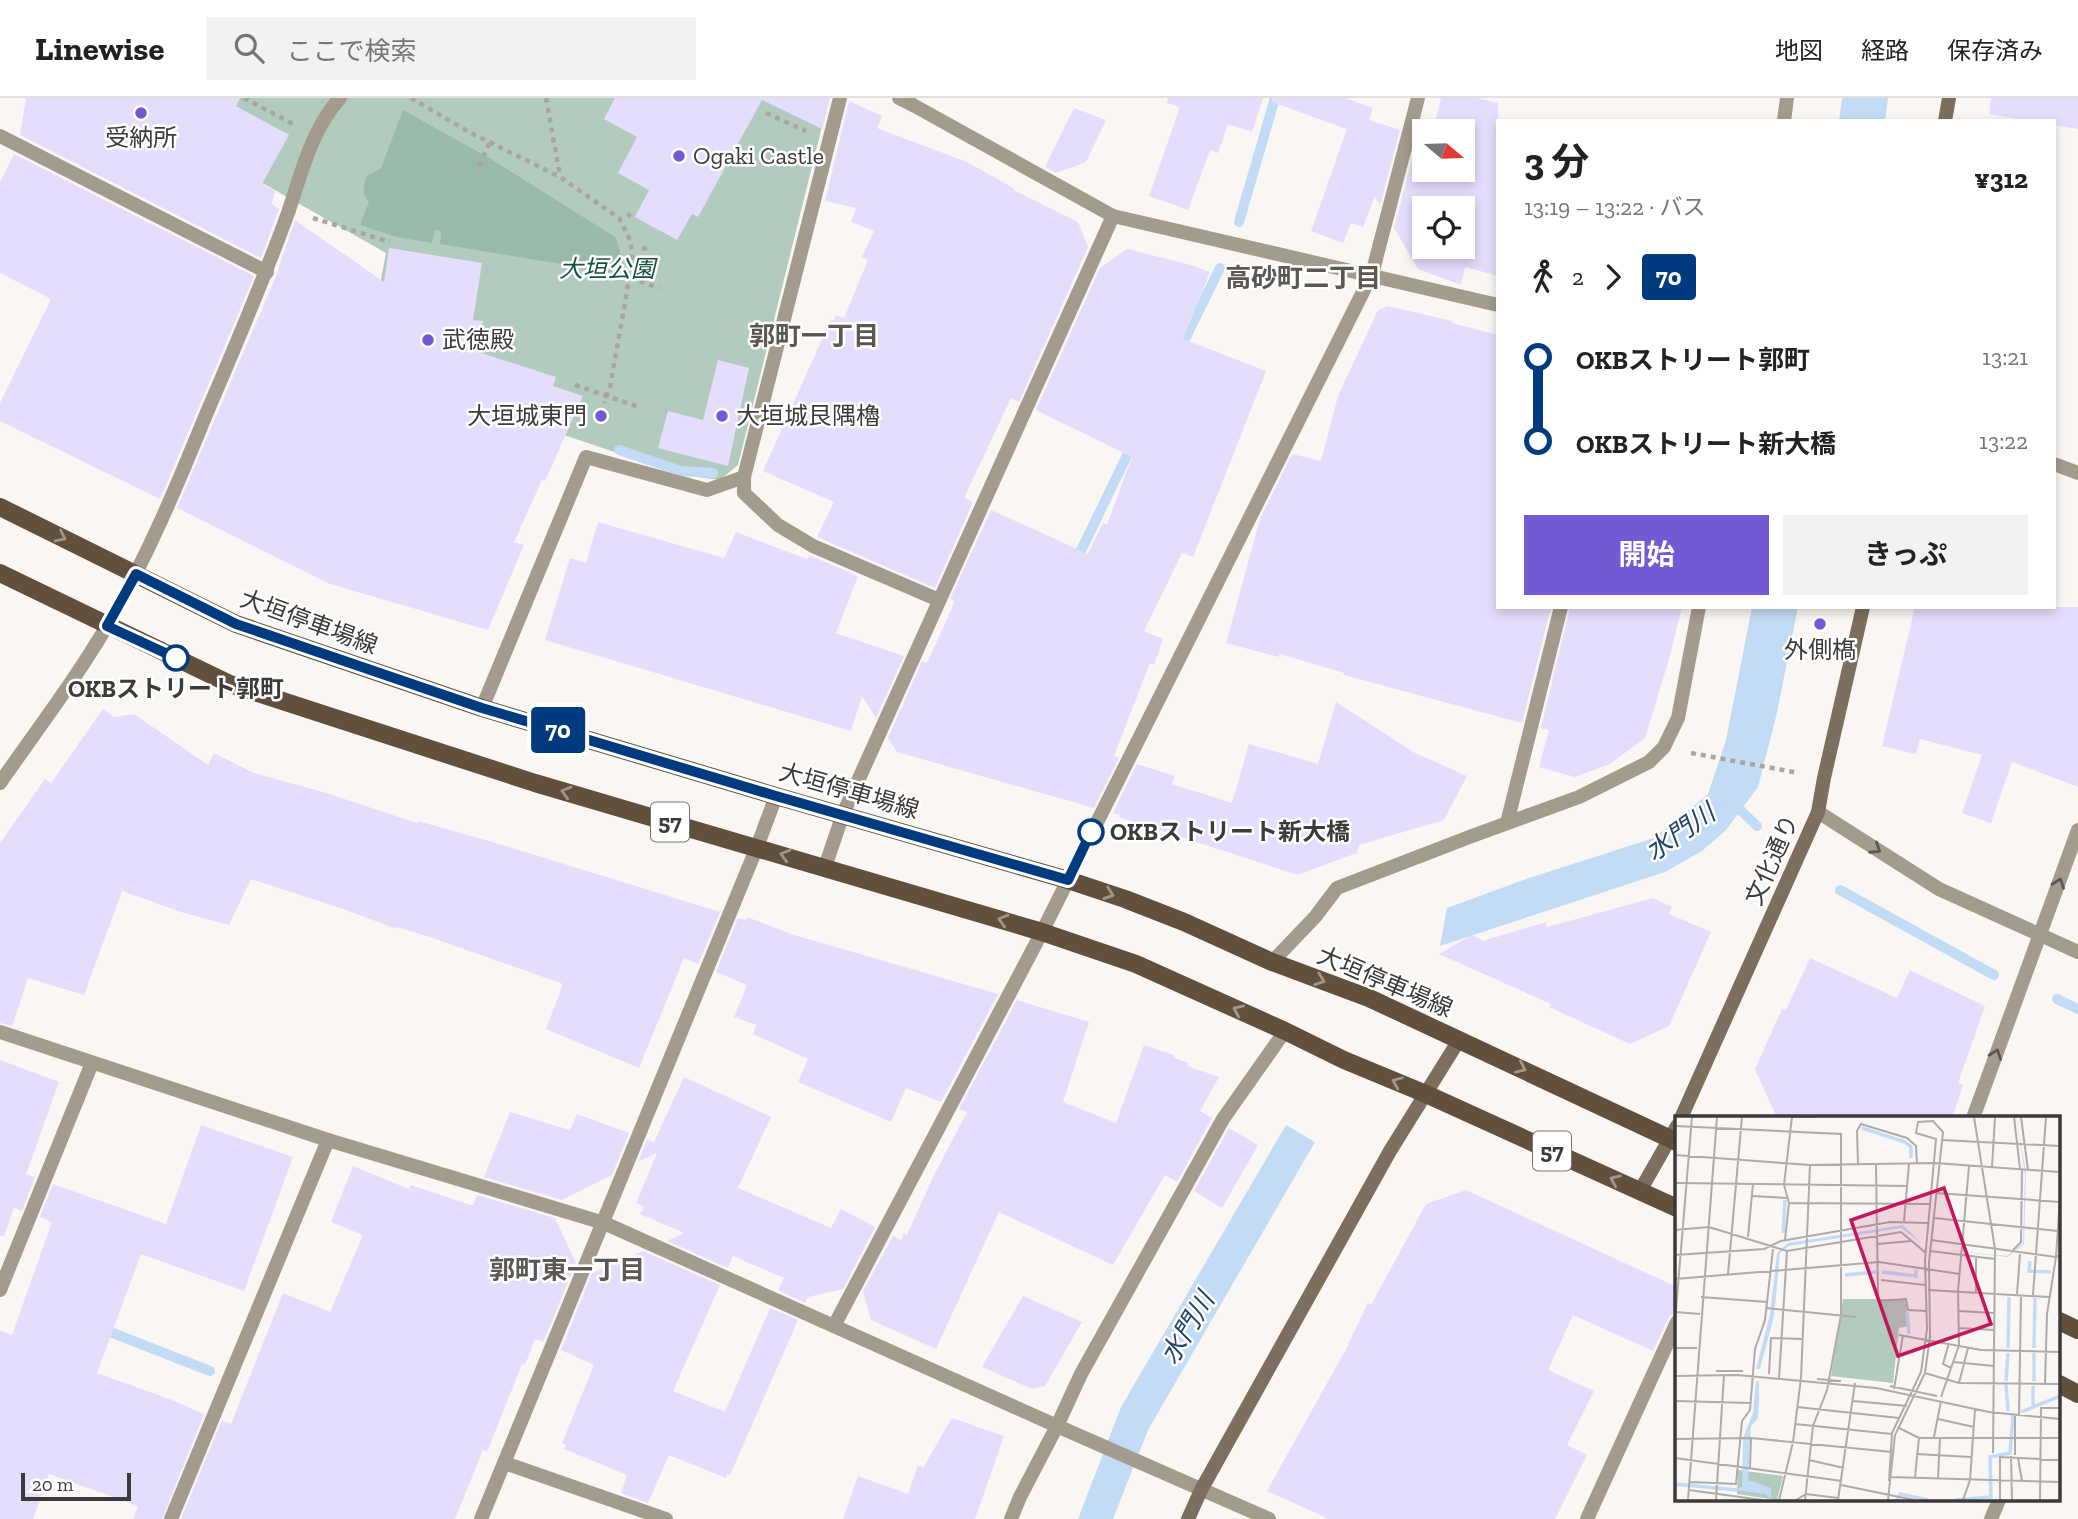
<!DOCTYPE html>
<html lang="ja">
<head>
<meta charset="utf-8">
<style>
	:root { --surface:#fff; --page:#f2f2f2; --text:#222; --muted:#767676; --line:#e0e0e0; --accent:#7359d3 }
	body { margin:0; font-family:"Zilla Slab","Noto Sans JP",serif; background:var(--page); color:var(--text); height:100vh; display:flex; flex-direction:column; font-size:26px; white-space:nowrap }
	* { box-sizing:border-box; margin:0 }
	p { font-size:23px; color:var(--muted) }
	.icon { flex:none; width:38px; height:38px; fill:none; stroke:currentColor; stroke-width:2; stroke-linecap:round; stroke-linejoin:round }
	.map { position:relative; flex:1; overflow:hidden }
	.panel { position:absolute; left:1496px; top:21px; width:560px; height:490px; display:flex; flex-direction:column; background:var(--surface); border-radius:0px; box-shadow:0 4px 10px #0003 }
	.panel>* { flex:none }
	.badge { padding:0 14px; border-radius:5px; font-size:24px; line-height:46px }
	.needle { width:46px; rotate:109deg }
	.buttons { position:absolute; left:1412px; top:21px; display:grid; gap:14px }
	.buttons a { display:grid; place-items:center; width:63px; height:63px; border-radius:0px; background:var(--surface); box-shadow:0 4px 10px #0003; font-size:35px }
	.scale { position:absolute; left:21px; bottom:18px; width:110px; box-sizing:border-box; padding-left:7px; border:4px solid #3c3a3a; border-top:0; font-size:19px; line-height:24px; white-space:nowrap; color:#3c3a3a; -webkit-text-stroke:5px #fff; paint-order:stroke }
	.map>.badge { position:absolute; translate:-50% -50%; box-shadow:0 0 0 4px #fff }
	.legs { display:flex; align-items:center; gap:10px; height:77px; padding:0 28px; font-size:23px }
	.legs p { margin-inline-start:auto }
	.summary { display:flex; align-items:center; justify-content:space-between; height:119px; padding:0 28px }
	h1 { font-size:38px; font-weight:700; line-height:52px }
	.action { display:flex; gap:14px; margin-top:auto; padding:14px 28px }
	.action a { flex:1; height:80px; border-radius:0px; background:var(--accent); color:#fff; font-size:28px; font-weight:700; line-height:80px; text-align:center }
	.action a+a { background:var(--page); color:var(--text) }
	ul { padding:0 28px; list-style:none }
	li { display:flex; align-items:center; gap:24px; height:84px; font-size:26px }
	li i { display:grid; place-items:center; width:10px; height:100%; margin:0 9px; background:currentColor }
	li i::after { content:''; width:18px; height:18px; margin:-9px; border:5px solid; border-radius:50%; background:var(--surface) }
	li p { margin-inline-start:auto }
	li:first-child i { background:linear-gradient(#0000 50%,currentColor 0) }
	li:last-child i { background:linear-gradient(currentColor 50%,#0000 0) }
	header { display:flex; align-items:center; gap:42px; box-sizing:border-box; height:98px; padding:0 35px; background:var(--surface); border-bottom:2px solid var(--line) }
	header strong { font-size:33px }
	nav { display:flex; gap:38px; margin-inline-start:auto; font-size:24px }
	.search { width:490px; height:63px; background:var(--page); display:flex; align-items:center; gap:18px; box-sizing:border-box; padding:0 24px; border-radius:0px; color:var(--muted); font-size:26px }
	.map>svg:first-child { display:block }
	.green { fill:#b3cabe }
	.forest { fill:#99baa9 }
	.water { fill:#c4dbf5 }
	.lines { fill:none; stroke-linecap:round; stroke-linejoin:round }
	.stream { stroke:#c4dbf5; stroke-width:10 }
	.building { fill:#e5ddfc; fill-rule:evenodd }
	.path { stroke:#a8a5a3; stroke-width:4.5; stroke-dasharray:5 5; stroke-linecap:butt }
	.lane { stroke:#a49b8f; stroke-width:14 }
	.street { stroke:#a49b8f; stroke-width:14 }
	.secondary { stroke:#7c6f5f; stroke-width:14 }
	.primary { stroke:#60503d; stroke-width:18 }
	.oneway { stroke:#a0968b }
	.oneway2 { stroke:#5b5754 }
	.line-1-casing { stroke:#fff; stroke-width:16 }
	.line-1 { stroke:#003b80; stroke-width:10 }
	.poi-dot { fill:#7359d3; stroke:#fff; stroke-width:2.5 }
	.stop-1-dot { fill:#fff; stroke:#003b80; stroke-width:3.5 }
	.labels { text-anchor:middle; stroke-width:5; stroke-linejoin:round; paint-order:stroke }
	.shield { fill:#fff; stroke:#767575; stroke-width:2 }
	.shield-label { font-size:23px; font-weight:bold; fill:#3c3a3a }
	.poi-label { font-size:24px; fill:#3c3a3a; stroke:#fff; text-anchor:start }
	.park-label { font-size:24px; font-style:italic; fill:#16523b; stroke:#fff }
	.street-label { font-size:24px; fill:#3c3a3a; stroke:#fff }
	.stop-label { font-size:24px; font-weight:bold; fill:#3c3a3a; stroke:#fff }
	.neighbourhood-label { font-size:26px; font-weight:bold; fill:#5b5755; stroke:#fff }
	.water-label { font-size:26px; font-style:italic; fill:#224468; stroke:#fff }
	.inset-river { fill:none; stroke:#c4dbf5; stroke-width:3.5 }
	.inset-road { fill:none; stroke:#aeabaa; stroke-width:2 }
	.view { fill:#c2185b; fill-opacity:0.15; stroke:#c2185b; stroke-width:3.5 }
	.inset-edge { fill:none; stroke:#3c3a3a; stroke-width:3.5 }
</style>
</head>
<body>
<header>
<strong>Linewise</strong>
<div class="search"><svg class="icon" aria-label="search" viewBox="0 0 24 24"><circle cx="10" cy="10" r="6"/><path d="M15 15l6 6"/></svg>ここで検索</div>
<nav><a>地図</a><a>経路</a><a>保存済み</a></nav>
</header>
<div class="map">
<svg width="2078" height="1421" viewBox="0 0 2078 1421">
	<rect width="100%" height="100%" fill="#faf6f4"/>
	<path class="green" d="M112,0H829L738,367L720,382L683,377L466,304L359,298L386,155Z"/>
	<path class="forest" d="M403,12L491,61L615,139C622,152 620,161 617,175L440,146L441,133L435,132L432,145L397,139L360,127L369,104C362,96 363,87 367,78L381,70Z"/>
	<g class="water">
		<path d="M1842,0H1888L1885,23H1839Z"/>
		<path d="M1752,509H1798L1776,619L1758,689L1726,732L1702,753L1665,774L1440,848L1447,810L1526,781L1654,740L1708,696L1726,642Z"/>
		<path d="M1286,1027L1315,1044L1148,1332L1113,1421H1078L1121,1309Z"/>
	</g>
	<g class="lines">
		<g class="stream">
			<path d="M1239,124L1275,0"/>
			<path d="M1179,253L1220,170"/>
			<path d="M619,352L681,373L713,375"/>
			<path d="M1076,463L1133,345"/>
			<path d="M1731,703L1757,728"/>
			<path d="M1840,792L1994,877"/>
			<path d="M2057,901L2078,911"/>
			<path d="M100,1230L210,1273"/>
		</g>
	</g>
	<g class="building">
		<path d="M26,0H240L236,8L289,37L262,86L275,93L272,106L279,111L261,160L20,37Z"/>
		<path d="M615,0H830L822,31L762,2L698,119L692,116L677,142L635,119L649,92L618,75L637,39L604,21Z"/>
		<path d="M1168,0H1263L1252,34L1228,26L1218,55L1210,52L1188,112L1149,98L1180,9L1167,5Z"/>
		<path d="M1272,0H1345L1373,10L1369,22L1400,32L1380,107L1375,98L1363,129L1351,125L1343,145L1311,133L1347,31L1272,4Z"/>
		<path d="M1441,0H1477L1498,5V178L1465,169L1461,187L1418,171L1394,130L1418,38L1424,41V72H1463V33H1433ZM1424,110H1463V149H1424Z"/>
		<path d="M1991,0H2078V31L2054,27V23H2029L1989,16Z"/>
		<path d="M849,3L882,18L877,30L967,64L1015,91L1013,92L1078,124L1088,149L1019,304L1011,300L964,400L973,404L935,490L817,439L834,404L763,373L831,221L833,223L836,217L844,220L868,162L862,159L874,133L851,124L856,110L825,103Z"/>
		<path d="M1074,10L1106,22L1086,64L1056,75L1045,69Z"/>
		<path d="M14,56L254,178L160,401L0,323V305L51,201L0,175V84Z"/>
		<path d="M295,122L384,184L389,150L482,165L473,222L483,223L478,254L556,279L553,288L583,298L545,383L542,382L514,444L524,447L488,532L330,486L177,410L276,178Z"/>
		<path d="M1127,151L1191,167L1210,174L1183,241L1266,273L1193,459L1182,455L1144,533L1163,541L1154,567L1150,565L1114,658L1119,660L1094,710L897,654L888,640L922,563L927,565L942,532L955,503L950,501L991,412L1088,456L1103,425L1107,427L1132,359L1036,312L1100,170Z"/>
		<path d="M1388,208L1452,223V225L1498,237V509H1551L1522,625L1344,577V575L1280,556L1279,559L1226,545L1260,421L1292,356L1321,363L1338,298L1378,212Z"/>
		<path d="M718,262L749,270L728,368L658,350L668,313L703,322Z"/>
		<path d="M598,424L724,460L736,434L807,461L809,457L858,478L836,535L904,558L876,620L862,598L851,633L545,542L570,460L586,465Z"/>
		<path d="M1570,509H1682L1669,561L1645,640L1610,666L1575,679L1539,669L1549,632L1541,630Z"/>
		<path d="M1915,509H2078V689L2012,664L1991,725L1962,715L1982,657L1920,641L1916,656L1882,648Z"/>
		<path d="M1336,604L1415,655L1467,678L1444,722L1359,747L1357,755L1300,776H1295L1119,719L1120,717L1113,715L1137,666L1175,678L1172,686L1232,705L1249,646L1318,666Z"/>
		<path d="M103,611L114,619L134,616L208,667L214,655L254,675L323,694L417,725L418,723L499,746L720,814L698,866L684,860L639,970L546,931L563,886L427,838L397,829V831L346,812L251,781L229,827L184,815L122,793L84,897L28,880L12,928L0,925V745L45,681L51,685Z"/>
		<path d="M1653,800L1672,809L1669,816L1711,834L1669,928L1630,946L1549,909L1551,906L1439,856L1472,837L1483,843L1546,824L1547,829Z"/>
		<path d="M747,819L794,837L998,896L941,1004L906,990L891,1024L798,984L808,961L753,936L756,927L734,919L747,887L716,874L738,820L746,822Z"/>
		<path d="M1810,860L1897,900L1910,872L1985,908L1958,985L1963,987L1952,1020H1777L1755,971L1782,911L1786,912Z"/>
		<path d="M1017,902L1089,924L1063,1004L1116,1025L1144,947L1174,957L1173,959L1188,965L1187,968L1219,979L1200,1013L1212,1020L1177,1084L1165,1077L1113,1167L999,1114L936,1251L871,1222L863,1193L893,1138L901,1142L904,1135L907,1137L934,1077L967,1014L959,1011Z"/>
		<path d="M0,962L59,984L26,1076L35,1079L22,1113L14,1110L4,1138H0Z"/>
		<path d="M684,979L771,1019L738,1090L831,1130L841,1111L875,1129L843,1191L808,1199L805,1205L778,1192L784,1180L733,1158L728,1170L667,1143L684,1135L640,1116L644,1109L636,1105L657,1055L638,1064L647,1042L654,1044Z"/>
		<path d="M510,1014L570,1032L577,1016L629,1035L612,1077L562,1102L484,1079Z"/>
		<path d="M201,1027L293,1059L244,1193L141,1156L97,1275L172,1302L204,1316L162,1421H133L138,1408L49,1376L33,1421H0V1232L12,1237L52,1124L40,1119L53,1086L166,1126Z"/>
		<path d="M1229,1030L1258,1047L1222,1110L1194,1093Z"/>
		<path d="M353,1068L409,1091L411,1087L473,1108L477,1097L555,1120L576,1165L543,1244L535,1241L525,1267L522,1266L487,1354L483,1352L455,1421H181L222,1322L231,1326L283,1195L330,1214L363,1137L331,1124Z"/>
		<path d="M1466,1092L1677,1189V1215L1672,1216L1668,1220L1653,1253L1573,1217L1548,1272L1594,1293L1567,1347L1587,1357L1555,1421H1329L1267,1393L1345,1253L1368,1205L1371,1207L1426,1106Z"/>
		<path d="M643,1153L720,1187L673,1293L725,1314L770,1210L798,1222L730,1377L727,1376L726,1380L669,1357L648,1405L621,1395L627,1377L564,1351L566,1347L562,1345L594,1267L561,1252L592,1175Z"/>
		<path d="M1023,1198L1082,1224L1045,1288L1032,1291L982,1269Z"/>
		<path d="M952,1320L1004,1338L975,1421H843L858,1378L908,1396L918,1367L923,1370Z"/>
	</g>
	<g class="lines">
		<g class="path">
			<path d="M244,0L293,26"/>
			<path d="M411,0L469,34L560,79L619,120L630,142L632,155L631,170L610,289L604,305"/>
			<path d="M546,0L560,78"/>
			<path d="M766,15L806,33"/>
			<path d="M479,68L490,44"/>
			<path d="M627,116L631,118"/>
			<path d="M313,120L390,144"/>
			<path d="M642,151L647,150"/>
			<path d="M630,180L659,190"/>
			<path d="M575,287L639,309"/>
			<path d="M1691,655L1799,675"/>
		</g>
		<g class="lane">
			<path d="M899,0L913,7"/>
			<path d="M289,112C302,73 312,31 340,0"/>
		</g>
		<g class="street">
			<path d="M913,7L1113,118L1498,207"/>
			<path d="M1784,23L1787,0"/>
			<path d="M0,38L267,174"/>
			<path d="M2054,366L2078,375"/>
			<path d="M744,379V395L778,427L813,448L939,502"/>
			<path d="M482,610L586,359L707,392L744,379L840,0"/>
			<path d="M0,685C36,633 76,581 108,526C147,460 176,390 205,319C234,251 264,182 289,112"/>
			<path d="M1818,714L1939,791L2078,854"/>
			<path d="M1507,725L1561,509"/>
			<path d="M825,769L843,716L1113,118"/>
			<path d="M1272,864L1315,819L1337,790L1472,738L1579,699L1649,664L1664,649L1678,620L1699,509"/>
			<path d="M0,934L328,1042L604,1125L1057,1328L1269,1421"/>
			<path d="M1973,1020L2078,732"/>
			<path d="M0,1192L92,965"/>
			<path d="M834,1228L1042,834L1372,176L1418,0"/>
			<path d="M505,1365L666,1421"/>
			<path d="M171,1421L328,1042"/>
			<path d="M481,1421L757,749L776,698"/>
			<path d="M1011,1421L1020,1399L1057,1328L1081,1276L1223,1021L1285,933"/>
			<path d="M1587,1421L1677,1224"/>
			<path d="M1991,1421L1999,1402"/>
		</g>
		<g class="secondary">
			<path d="M1945,23L1949,0"/>
			<path d="M1681,1020L1818,714L1824,680L1863,509"/>
			<path d="M1640,1093L1677,1028"/>
			<path d="M1188,1421L1201,1392L1390,1053L1459,942"/>
		</g>
		<g class="primary">
			<path d="M0,409L236,526L482,610L776,698L1068,782L1125,801L1184,824L1272,864L1369,900L1677,1044"/>
			<path d="M0,475L230,586L535,685L1042,834L1136,866L1285,933L1344,962L1426,996L1677,1110"/>
			<path d="M2059,1223L2078,1232"/>
			<path d="M2059,1286L2078,1296"/>
		</g>
	</g>
	<defs><path id="oneway-chevron" d="M-2-3.5L2.5 0L-2 3.5" fill="none" stroke-width="1.6" stroke-linecap="round" stroke-linejoin="round" transform="scale(1.75)"/></defs>
	<g class="oneway">
		<use href="#oneway-chevron" transform="translate(61 439) rotate(26)"/>
		<use href="#oneway-chevron" transform="translate(566 694) rotate(-164)"/>
		<use href="#oneway-chevron" transform="translate(785 757) rotate(-164)"/>
		<use href="#oneway-chevron" transform="translate(1109 796) rotate(19)"/>
		<use href="#oneway-chevron" transform="translate(1003 822) rotate(-163)"/>
		<use href="#oneway-chevron" transform="translate(1320 882) rotate(20)"/>
		<use href="#oneway-chevron" transform="translate(1238 912) rotate(-156)"/>
		<use href="#oneway-chevron" transform="translate(1521 970) rotate(25)"/>
		<use href="#oneway-chevron" transform="translate(1397 984) rotate(-157)"/>
		<use href="#oneway-chevron" transform="translate(1615 1082) rotate(-156)"/>
	</g>
	<g class="oneway2">
		<use href="#oneway-chevron" transform="translate(1876 751) rotate(33)"/>
		<use href="#oneway-chevron" transform="translate(2059 785) rotate(-70)"/>
		<use href="#oneway-chevron" transform="translate(1996 956) rotate(-70)"/>
	</g>
	<g class="lines">
		<g class="line-1-casing">
			<path id="line-1" d="M176,560L107,528L136,476L236,526L482,610L776,698L1068,782L1091,734"/>
		</g>
		<use href="#line-1" class="line-1"/>
	</g>
	<g class="poi-dot">
		<circle cx="141" cy="15" r="7"/>
		<circle cx="679" cy="58" r="7"/>
		<circle cx="428" cy="242" r="7"/>
		<circle cx="601" cy="318" r="7"/>
		<circle cx="722" cy="318" r="7"/>
		<circle cx="1820" cy="526" r="7"/>
	</g>
	<g class="stop-1-dot">
		<circle cx="176" cy="560" r="12"/>
		<circle cx="1091" cy="734" r="12"/>
	</g>
	<g class="labels">
		<g class="shield">
			<rect x="651" y="704.5" width="38" height="39" rx="5"/>
			<rect x="1533" y="1033.5" width="38" height="39" rx="5"/>
		</g>
		<g class="shield-label">
			<text x="670" y="732">57</text>
			<text x="1552" y="1061">57</text>
		</g>
		<g class="poi-label">
			<text x="141" y="48" text-anchor="middle">受納所</text>
			<text x="693" y="66">Ogaki Castle</text>
			<text x="442" y="250">武徳殿</text>
			<text x="587" y="326" text-anchor="end">大垣城東門</text>
			<text x="736" y="326">大垣城艮隅櫓</text>
			<text x="1820" y="560" text-anchor="middle">外側𣘺</text>
		</g>
		<g class="park-label">
			<text x="607" y="179">大垣公園</text>
		</g>
		<g class="street-label">
			<text transform="translate(309 524) rotate(20)" y="8">大垣停車場線</text>
			<text transform="translate(849 693) rotate(16)" y="8">大垣停車場線</text>
			<text transform="translate(1772 762) rotate(-66)" y="8">文化通り</text>
			<text transform="translate(1385 884) rotate(23)" y="8">大垣停車場線</text>
		</g>
		<g class="stop-label">
			<text x="176" y="599">OKBストリート郭町</text>
			<text x="1110" y="742" text-anchor="start">OKBストリート新大橋</text>
		</g>
		<g class="neighbourhood-label">
			<text x="1303" y="189">高砂町二丁目</text>
			<text x="814" y="247">郭町一丁目</text>
			<text x="567" y="1181">郭町東一丁目</text>
		</g>
		<g class="water-label">
			<text transform="translate(1680 734) rotate(-35)" y="9">水門川</text>
			<text transform="translate(1187 1230) rotate(-59)" y="9">水門川</text>
		</g>
	</g>
	<g transform="translate(1675 1018)">
		<rect width="385" height="385" fill="#faf6f4"/>
		<path d="M168,183H230L234,210L224,212L218,267L156,260ZM63,354L108,360L102,384L62,378Z" fill="#b3cabe"/>
		<path d="M341,1L351,57L349,128L333,141L261,133L332,140L348,127L350,59ZM228,109L246,127L226,112L114,130L105,137L99,200L85,253H81L95,198L102,137L113,127ZM81,265H84V286L83,302L76,310L73,364L96,372V384L91,378L62,374L67,370L68,322L78,297Z" fill="#c4dbf5"/>
		<path class="inset-river" d="M187,12L230,26L236,31V42M108,117L110,84M355,145L354,155L376,156M207,156L241,160V154M170,159L201,156M232,196L234,218M333,232L334,181M359,232L360,182M331,265L333,237M359,265V237M331,269L333,295M358,270V292M346,296L385,280M0,368L62,374M222,384L225,378L253,384M280,384L316,381L315,341L335,337L338,299"/>
		<path class="inset-road" d="M118,1H141M299,1L320,133L318,337M339,1L345,53M346,1L353,54M0,10L166,18V199L152,274L138,310L130,384M267,24L385,30M0,39L135,49L260,47L385,56M183,48L182,15L186,8L232,22L241,30L242,48M201,48L203,180M317,51L320,1M0,67L233,70M261,77L385,86M77,80L113,82M385,81L381,141L385,139M114,87L255,88M259,102L383,115M229,105L234,48M0,114L34,111L112,135L226,116L251,137M73,121L78,67M110,124L114,87L109,69L117,1M256,124L381,141L372,198L370,267M202,128L236,125M338,134L346,126L347,54M255,135L320,143M0,139L89,133L106,125L215,106L253,107M53,158L67,1M0,163L204,146L285,158M206,164L250,169M253,174L374,181M301,176V142M342,178L345,138M358,179L371,1M26,181L92,186M202,185L231,183L233,194L251,195M91,192L181,201M284,195L319,197M1,196L25,198M0,206L17,1M284,212L320,214M224,219L306,234L385,236M274,227L268,248L276,252M0,232H22M278,246L319,250M41,255H68M250,257L284,267L385,268M94,258L96,222L128,223M0,260L62,259L201,272L314,296L385,303M104,263L112,135M142,263L166,265M284,267L293,232M215,270L262,280M219,273L228,219M266,281L284,229L283,175L294,50M0,285L75,287M178,285L232,290M122,291L224,302M344,300L346,179M263,303L299,311M120,308L217,318M224,312L244,322H385M259,321L266,285M0,323L76,322L217,336M241,338L296,341M340,339V300M336,340L337,384M0,342L167,365M343,342L347,365M134,344L169,352M75,352L76,322M215,361L385,366M240,361L244,322M263,362L265,321M15,366L61,368L67,305L75,294L80,233L90,204L98,133M166,369L239,384M14,374L87,384M13,384L42,1M41,384L49,259M104,384L118,326L126,262L135,49M121,384L131,378L163,382M163,384L180,267M213,384L220,319L250,257L255,221L254,146L268,16L258,5L243,6L241,17L261,23L250,144L252,213L246,256L217,317L214,365M288,384L295,364L300,293M325,384V341L385,344M365,384L366,292H385"/>
		<path class="view" d="M269,72L316,208L223,240L176,104Z"/>
		<rect width="385" height="385" class="inset-edge"/>
	</g>
</svg>
<div class="buttons">
<a><svg class="needle" viewBox="-14 -14 28 28"><path d="M0-13l5 13h-10z" fill="#e53935"/><path d="M0 13l5-13h-10z" fill="#767676"/></svg></a>
<a><svg class="icon" aria-label="locate" viewBox="0 0 24 24"><circle cx="12" cy="12" r="6"/><path d="M12 2v4M12 18v4M2 12h4M18 12h4"/></svg></a>
</div>
<div class="scale">20 m</div>
<b class="badge" style="left:558px;top:632px;background:#003b80;color:#fff">70</b>
<section class="panel">
<div class="summary"><div><h1>3 分</h1><p>13:19 – 13:22 · バス</p></div><b>¥312</b></div>
<div class="legs"><svg class="icon" aria-label="walk" viewBox="0 0 24 24"><circle cx="13" cy="4" r="2"/><path d="M13 8l-2 6 4 7M11 14l-3 7M7 12l3-4h3l4 4"/></svg>2<svg class="icon" aria-label="forward" viewBox="0 0 24 24"><path d="M9 5l7 7-7 7"/></svg><b class="badge" style="background:#003b80;color:#fff">70</b></div>
<ul>
<li><i style="color:#003b80"></i><b>OKBストリート郭町</b><p>13:21</p></li>
<li><i style="color:#003b80"></i><b>OKBストリート新大橋</b><p>13:22</p></li>
</ul>
<div class="action"><a>開始</a><a>きっぷ</a></div>
</section>
</div>
</body>
</html>
